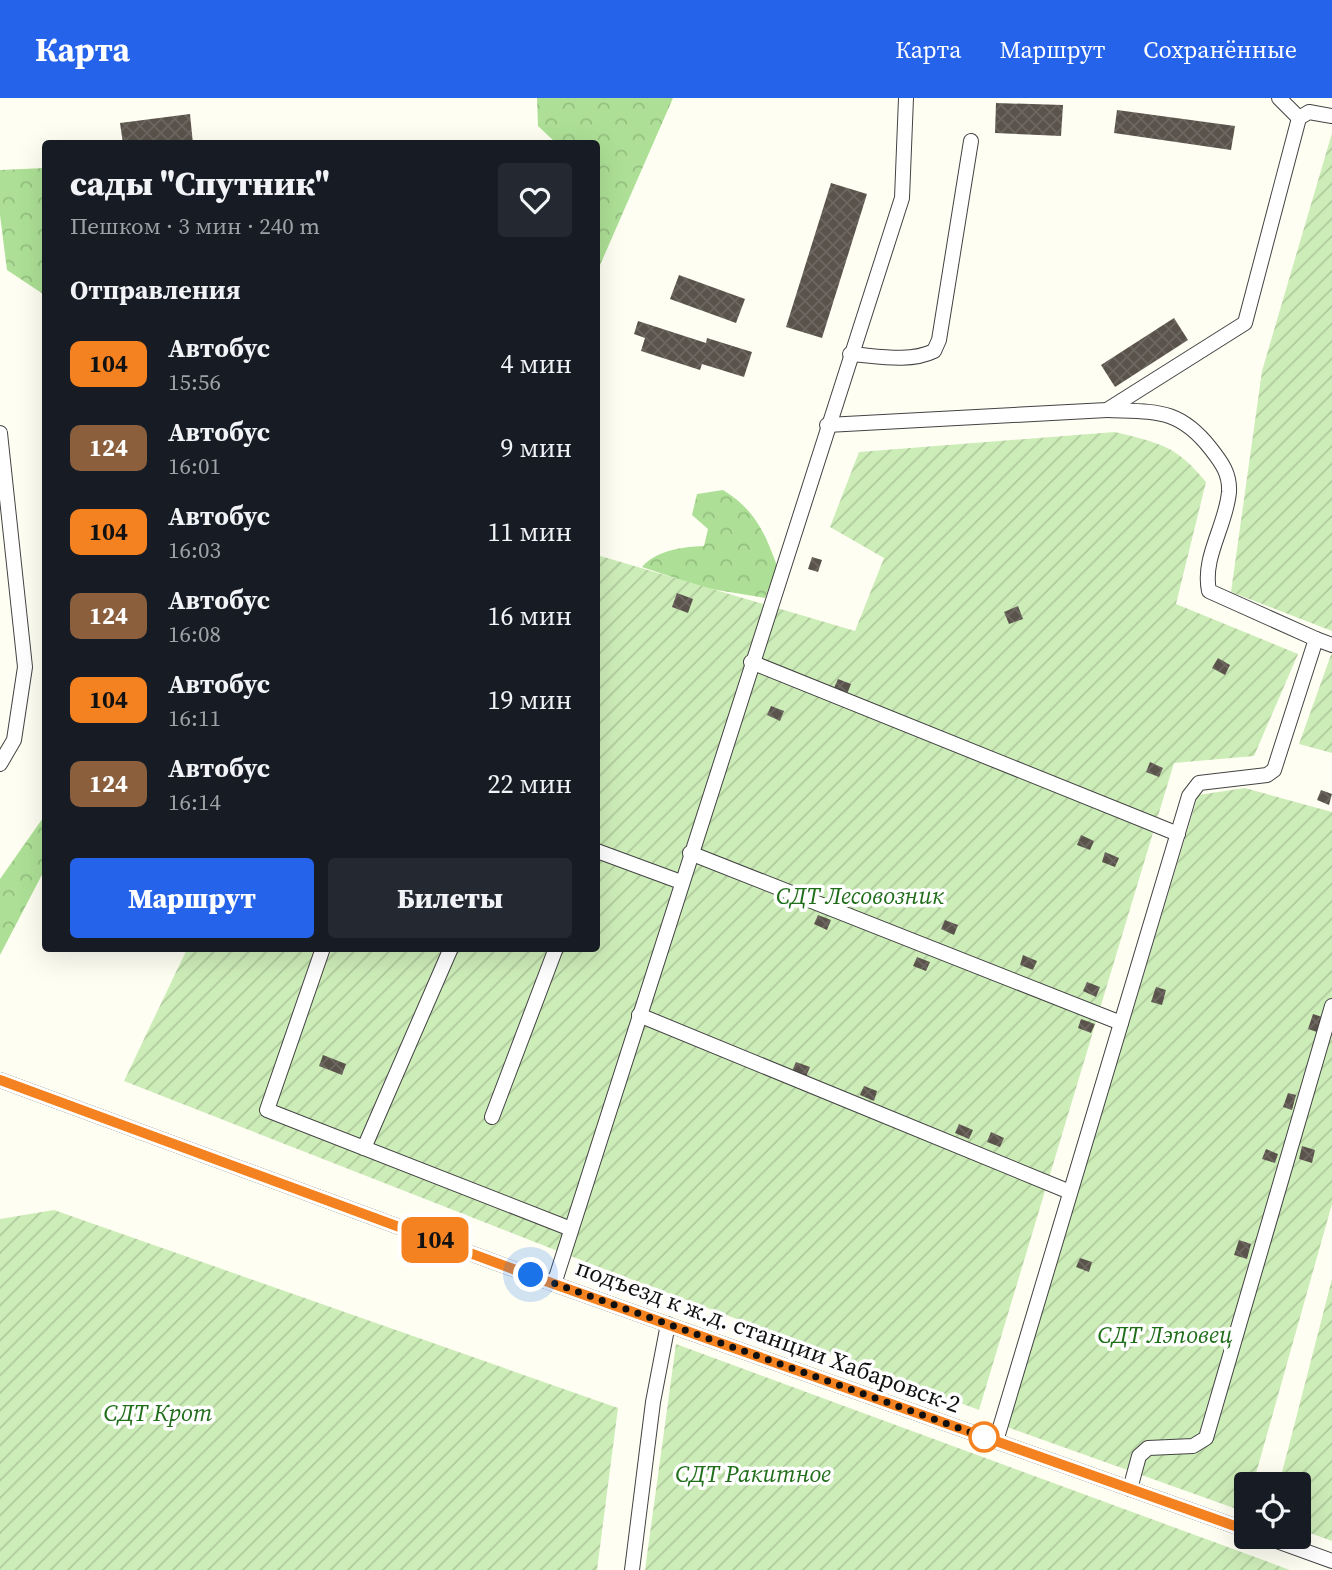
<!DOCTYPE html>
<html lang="ru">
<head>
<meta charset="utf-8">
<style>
	:root { --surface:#171b24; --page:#242831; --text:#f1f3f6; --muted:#9ea1a6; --accent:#2563eb }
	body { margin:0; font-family:"Source Serif 4",serif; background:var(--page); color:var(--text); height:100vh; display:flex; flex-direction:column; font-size:26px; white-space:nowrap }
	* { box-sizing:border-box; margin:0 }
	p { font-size:23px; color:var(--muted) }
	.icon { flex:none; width:38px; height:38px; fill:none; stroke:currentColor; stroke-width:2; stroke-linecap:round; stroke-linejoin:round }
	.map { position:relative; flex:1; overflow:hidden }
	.drawer { position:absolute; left:42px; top:42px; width:558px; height:812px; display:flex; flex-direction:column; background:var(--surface); border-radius:7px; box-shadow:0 7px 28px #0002 }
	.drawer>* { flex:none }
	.badge { padding:0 14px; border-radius:10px; font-size:24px; line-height:46px }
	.buttons { position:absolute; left:1234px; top:1374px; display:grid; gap:14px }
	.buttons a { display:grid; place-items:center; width:77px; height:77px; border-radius:7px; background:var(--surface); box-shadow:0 7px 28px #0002; font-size:35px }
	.you { position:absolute; width:35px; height:35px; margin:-18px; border:5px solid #fff; border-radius:50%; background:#1a73e8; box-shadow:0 0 0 10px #1a73e833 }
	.map>.badge { position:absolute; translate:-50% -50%; box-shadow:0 0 0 4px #fff }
	h2 { padding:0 28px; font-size:26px; line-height:63px }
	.round { display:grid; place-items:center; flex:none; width:74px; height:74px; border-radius:7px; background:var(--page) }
	.overview { display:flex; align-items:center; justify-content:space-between; height:119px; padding:0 28px }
	h1 { font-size:33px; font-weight:800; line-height:52px }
	.cta { display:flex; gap:14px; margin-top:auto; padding:14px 28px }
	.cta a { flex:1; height:80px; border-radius:7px; background:var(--accent); color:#fff; font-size:28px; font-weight:800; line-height:80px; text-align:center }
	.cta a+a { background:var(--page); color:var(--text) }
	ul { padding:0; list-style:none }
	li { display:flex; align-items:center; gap:21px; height:84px; padding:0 28px }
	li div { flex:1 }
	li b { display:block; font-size:26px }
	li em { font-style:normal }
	li .badge { min-width:77px; font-weight:700; text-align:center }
	header { display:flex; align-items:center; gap:42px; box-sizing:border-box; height:98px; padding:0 35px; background:var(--accent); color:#fff }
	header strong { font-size:33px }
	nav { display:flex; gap:38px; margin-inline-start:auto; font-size:24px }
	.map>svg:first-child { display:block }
	.forest { fill:url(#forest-crowns) }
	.garden { fill:url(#garden-furrows) }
	.building { fill:url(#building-cross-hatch) }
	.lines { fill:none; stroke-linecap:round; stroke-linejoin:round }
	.minor-casing { stroke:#434343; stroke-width:16 }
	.minor { stroke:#fff; stroke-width:14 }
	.line-casing { stroke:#fff; stroke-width:16 }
	.line { stroke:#f58220; stroke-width:10 }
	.walk { stroke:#101010; stroke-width:7; stroke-dasharray:0 12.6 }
	.stop-dot { fill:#fff; stroke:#f58220; stroke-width:3.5 }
	.labels { text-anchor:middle; stroke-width:7; stroke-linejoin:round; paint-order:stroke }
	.park-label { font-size:24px; font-style:italic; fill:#206e1a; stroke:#fff }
	.street-label { font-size:24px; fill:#101010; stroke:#fff }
</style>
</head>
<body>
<header>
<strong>Карта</strong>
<nav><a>Карта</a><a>Маршрут</a><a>Сохранённые</a></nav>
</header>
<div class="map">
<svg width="1332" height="1472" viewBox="0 0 1332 1472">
	<defs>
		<pattern id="forest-crowns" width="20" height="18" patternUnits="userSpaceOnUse" patternTransform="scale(1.75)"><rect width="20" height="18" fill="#ade096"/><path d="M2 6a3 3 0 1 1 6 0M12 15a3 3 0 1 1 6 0" fill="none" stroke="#94bf80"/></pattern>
		<pattern id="garden-furrows" width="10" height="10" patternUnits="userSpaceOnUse" patternTransform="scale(1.75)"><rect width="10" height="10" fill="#cdedb8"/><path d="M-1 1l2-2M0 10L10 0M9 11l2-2" fill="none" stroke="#afca9d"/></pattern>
		<pattern id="building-cross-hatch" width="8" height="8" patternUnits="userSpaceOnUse" patternTransform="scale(1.75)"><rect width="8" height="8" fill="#5a534b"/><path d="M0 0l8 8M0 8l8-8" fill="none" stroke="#6d6761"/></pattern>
	</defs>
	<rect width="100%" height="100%" fill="#fffef3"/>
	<g class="forest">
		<path d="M537,0H673L597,174V46L556,45L538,28Z"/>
		<path d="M45,70H46L45,201L43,196L7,172L0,117V72Z"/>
		<path d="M723,392C754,411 765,434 777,468L765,500L705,490L642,469C657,452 682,449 704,448L708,431L692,417L697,396Z"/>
		<path d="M45,717V771L0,857V781Z"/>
	</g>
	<g class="garden">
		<path d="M1332,35V533L1231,494L1262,273Z"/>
		<path d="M1115,334C1159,345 1176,347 1206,384L1176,506L1298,556L1254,658L1174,665L979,1312L596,1168L124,983L187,851L597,850V457L855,533L884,460L830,429L859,354Z"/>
		<path d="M1332,554V655L1299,646Z"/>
		<path d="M1245,690L1332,714V1106L1253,1386H1246L1245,1414L1007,1329L1198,697Z"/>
		<path d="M54,1112L618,1310L597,1472H0V1121Z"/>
		<path d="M1332,1181V1443L1299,1431L1298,1386H1279Z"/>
		<path d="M676,1246L1290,1472H645Z"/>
	</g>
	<g class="building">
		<path d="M996,5L1063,7L1061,38L995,35Z"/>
		<path d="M1117,12L1235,28L1231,52L1114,35Z"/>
		<path d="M190,16L193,46H123L120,25Z"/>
		<path d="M831,85L867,96L822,240L786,229Z"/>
		<path d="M679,177L745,201L736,225L670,201Z"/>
		<path d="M1174,220L1188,242L1115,289L1101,267Z"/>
		<path d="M638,223L706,245L707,240L752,254L744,279L702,266L700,272L641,253L645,240L634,236Z"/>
		<path d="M812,459L822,462L818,474L808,471Z"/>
		<path d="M677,495L693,501L688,515L672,509Z"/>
		<path d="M1018,508L1023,521L1009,526L1004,514Z"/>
		<path d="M1218,560L1230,567L1225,577L1212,570Z"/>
		<path d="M838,581L851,586L847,596L834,590Z"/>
		<path d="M771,608L784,613L780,623L767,617Z"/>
		<path d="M1150,664L1163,670L1159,679L1146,674Z"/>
		<path d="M1321,692L1332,696L1329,707L1317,702Z"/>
		<path d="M1081,737L1094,743L1090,752L1077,747Z"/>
		<path d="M1105,754L1119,760L1115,769L1102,764Z"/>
		<path d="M818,817L831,822L827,832L814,826Z"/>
		<path d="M945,822L958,827L954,837L941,831Z"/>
		<path d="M1023,857L1037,863L1033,872L1020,867Z"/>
		<path d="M917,859L930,864L926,873L913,868Z"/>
		<path d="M1087,884L1100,889L1096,899L1083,893Z"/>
		<path d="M1156,889L1166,892L1162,907L1151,904Z"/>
		<path d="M1313,916L1322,919L1317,934L1308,931Z"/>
		<path d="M1081,921L1095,926L1091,935L1078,930Z"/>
		<path d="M323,957L346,966L342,977L319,968Z"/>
		<path d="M796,964L810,969L806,979L792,973Z"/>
		<path d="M864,988L877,993L874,1003L860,997Z"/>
		<path d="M1288,995L1296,997L1292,1012L1283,1009Z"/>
		<path d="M959,1026L973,1032L969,1041L955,1035Z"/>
		<path d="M991,1034L1004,1040L1000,1049L987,1044Z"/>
		<path d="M1302,1048L1315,1052L1312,1065L1299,1061Z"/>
		<path d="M1266,1051L1278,1056L1275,1065L1262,1061Z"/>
		<path d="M1239,1142L1251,1146L1247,1161L1234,1157Z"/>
		<path d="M1080,1160L1092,1164L1089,1174L1076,1169Z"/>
	</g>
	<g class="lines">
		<g class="minor-casing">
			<g id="minor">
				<path d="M1299,20L1309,14L1332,18"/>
				<path d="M850,256C878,258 909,265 934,253L939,242L971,43"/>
				<path d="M827,327L1107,312L1245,225L1299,20L1279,0"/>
				<path d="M0,335L25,569L14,642L0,666"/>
				<path d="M1316,541L1332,547"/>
				<path d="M751,564L1178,736"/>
				<path d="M597,753L681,784"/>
				<path d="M690,755L1121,925"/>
				<path d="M323,850L267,1012L571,1131"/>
				<path d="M639,917L1070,1094"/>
				<path d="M0,982L554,1186L1246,1432"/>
				<path d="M492,1019L556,850"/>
				<path d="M364,1050L451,850"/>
				<path d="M554,1186L902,100L906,0"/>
				<path d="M996,1343L1189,698L1199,685L1267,677L1274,672L1316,541L1209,493C1202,459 1226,428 1229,394C1230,376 1222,365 1211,351C1179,310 1156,314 1107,312"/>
				<path d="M1130,1391L1139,1358L1148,1350L1193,1348L1206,1340L1332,908"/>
				<path d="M1263,1438L1332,1463"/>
				<path d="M632,1472L653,1304L668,1226"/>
			</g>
		</g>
		<use href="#minor" class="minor"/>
	</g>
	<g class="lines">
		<g class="line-casing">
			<path id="line" d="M0,982L554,1186L1246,1432"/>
		</g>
		<use href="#line" class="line"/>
		<path class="walk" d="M531,1177L984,1339"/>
	</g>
	<circle class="stop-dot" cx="984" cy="1339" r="14"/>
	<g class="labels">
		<g class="park-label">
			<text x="860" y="806">СДТ Лесовозник</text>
			<text x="1165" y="1245">СДТ Лэповец</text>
			<text x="158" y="1323">СДТ Крот</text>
			<text x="753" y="1384">СДТ Ракитное</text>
		</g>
		<g class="street-label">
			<text transform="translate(768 1238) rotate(20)" y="8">подъезд к ж.д. станции Хабаровск-2</text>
		</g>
	</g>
</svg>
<div class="buttons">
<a><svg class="icon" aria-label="locate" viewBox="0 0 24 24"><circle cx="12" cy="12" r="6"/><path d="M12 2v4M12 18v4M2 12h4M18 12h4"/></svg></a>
</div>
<div class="you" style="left:531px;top:1177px"></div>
<b class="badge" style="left:435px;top:1142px;background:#f58220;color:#111">104</b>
<section class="drawer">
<div class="overview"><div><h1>сады &quot;Спутник&quot;</h1><p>Пешком · 3 мин · 240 m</p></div><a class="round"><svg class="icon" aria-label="heart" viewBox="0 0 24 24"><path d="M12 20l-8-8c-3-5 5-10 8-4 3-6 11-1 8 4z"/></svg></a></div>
<h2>Отправления</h2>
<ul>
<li><span class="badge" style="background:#f58220;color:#111">104</span><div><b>Автобус</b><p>15:56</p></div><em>4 мин</em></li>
<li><span class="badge" style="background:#8b5e3c;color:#fff">124</span><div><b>Автобус</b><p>16:01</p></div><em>9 мин</em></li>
<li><span class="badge" style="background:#f58220;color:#111">104</span><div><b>Автобус</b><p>16:03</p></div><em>11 мин</em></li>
<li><span class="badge" style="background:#8b5e3c;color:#fff">124</span><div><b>Автобус</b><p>16:08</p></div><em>16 мин</em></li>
<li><span class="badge" style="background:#f58220;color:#111">104</span><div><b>Автобус</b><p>16:11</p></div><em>19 мин</em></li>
<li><span class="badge" style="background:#8b5e3c;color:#fff">124</span><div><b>Автобус</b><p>16:14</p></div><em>22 мин</em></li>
</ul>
<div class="cta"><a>Маршрут</a><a>Билеты</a></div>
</section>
</div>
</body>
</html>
